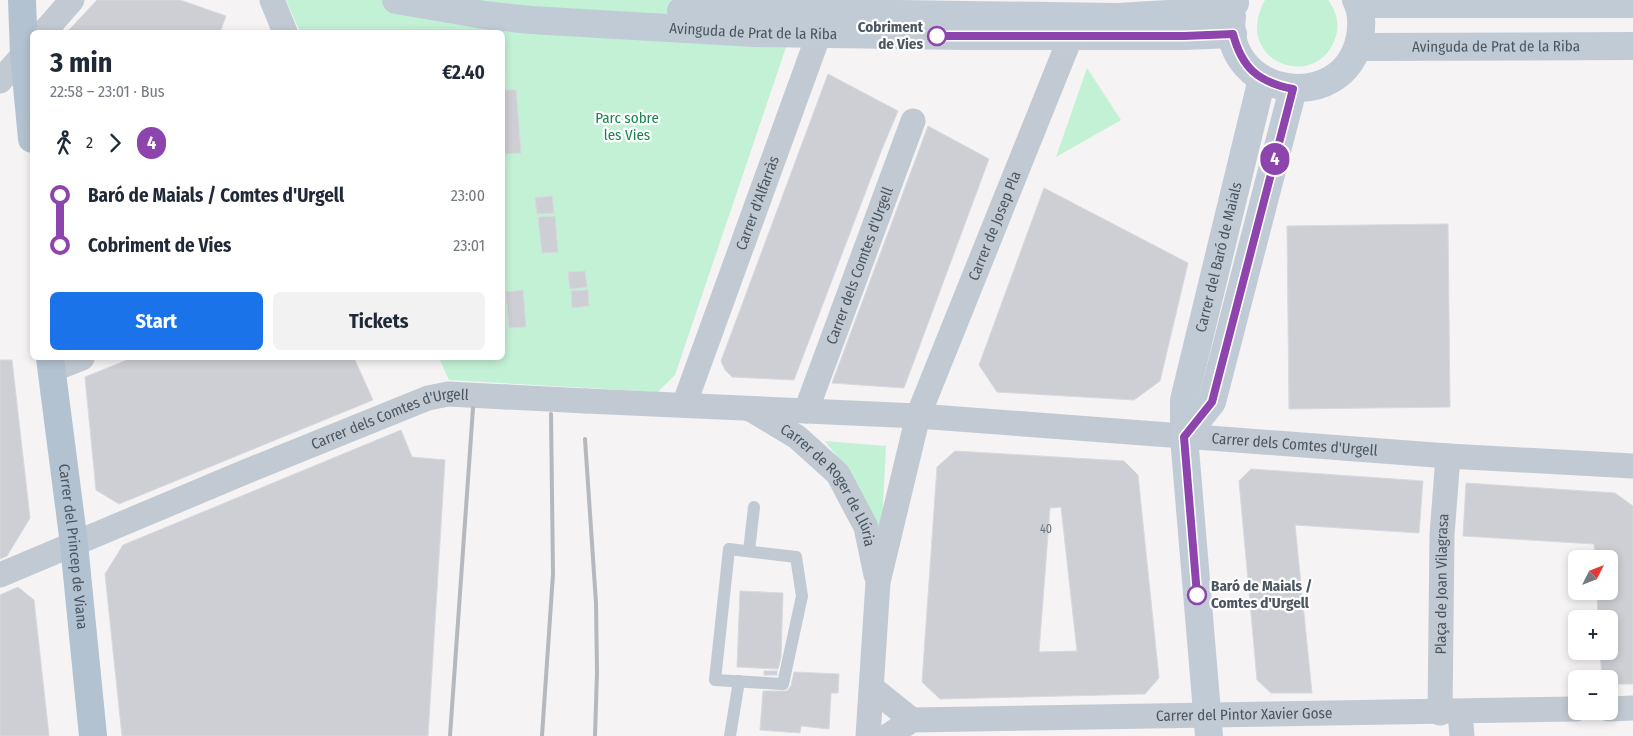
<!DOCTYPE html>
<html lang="en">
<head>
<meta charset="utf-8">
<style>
	:root { --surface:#fff; --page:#f2f2f3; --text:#1f2937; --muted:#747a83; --accent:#1a73e8 }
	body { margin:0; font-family:"Fira Sans Condensed",sans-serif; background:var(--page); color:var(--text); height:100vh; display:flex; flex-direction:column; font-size:19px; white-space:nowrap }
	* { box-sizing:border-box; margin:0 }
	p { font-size:16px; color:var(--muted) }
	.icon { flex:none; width:28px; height:28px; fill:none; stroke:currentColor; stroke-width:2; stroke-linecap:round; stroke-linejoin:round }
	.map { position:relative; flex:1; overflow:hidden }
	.panel { position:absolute; left:30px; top:30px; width:475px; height:330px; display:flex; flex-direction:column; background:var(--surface); border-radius:8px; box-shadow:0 2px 8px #0003 }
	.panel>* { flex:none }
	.badge { padding:0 10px; border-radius:16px; font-size:18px; line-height:32px }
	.needle { width:32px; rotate:48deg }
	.buttons { position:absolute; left:1568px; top:550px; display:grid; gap:10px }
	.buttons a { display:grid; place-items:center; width:50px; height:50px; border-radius:8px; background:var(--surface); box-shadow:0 2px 8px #0003; font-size:25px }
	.map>.badge { position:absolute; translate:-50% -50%; box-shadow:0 0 0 2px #fff }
	.legs { display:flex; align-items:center; gap:8px; height:55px; padding:0 20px; font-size:16px }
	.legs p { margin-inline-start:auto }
	.overview { display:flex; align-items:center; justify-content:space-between; height:85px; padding:0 20px }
	h1 { font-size:28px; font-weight:700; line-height:38px }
	.cta { display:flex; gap:10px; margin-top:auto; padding:10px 20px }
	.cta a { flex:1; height:58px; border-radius:8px; background:var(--accent); color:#fff; font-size:20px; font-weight:700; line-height:58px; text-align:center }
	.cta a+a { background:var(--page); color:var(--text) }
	ul { padding:0 20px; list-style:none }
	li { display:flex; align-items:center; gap:18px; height:50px; font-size:19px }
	li i { display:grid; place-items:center; width:8px; height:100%; margin:0 6px; background:currentColor }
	li i::after { content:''; width:12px; height:12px; margin:-6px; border:4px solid; border-radius:50%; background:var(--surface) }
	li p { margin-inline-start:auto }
	li:first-child i { background:linear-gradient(#0000 50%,currentColor 0) }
	li:last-child i { background:linear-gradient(currentColor 50%,#0000 0) }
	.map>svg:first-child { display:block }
	.green { fill:#c3f1d5 }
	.building { fill:#cdcfd5; stroke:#d7d9de; fill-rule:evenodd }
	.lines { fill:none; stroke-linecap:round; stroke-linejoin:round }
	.lane { stroke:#c1cad2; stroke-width:12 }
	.street { stroke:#c1cad2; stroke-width:25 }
	.secondary { stroke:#c1cbd6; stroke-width:28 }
	.primary { stroke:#b3c2d1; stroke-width:28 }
	.rail { stroke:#b5b8bd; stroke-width:4 }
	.street-bridge { stroke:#c1cad2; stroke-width:25 }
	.line-1-casing { stroke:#fff; stroke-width:11 }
	.line-1 { stroke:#8e44ad; stroke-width:8 }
	.stop-1-dot { fill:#fff; stroke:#8e44ad; stroke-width:2.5 }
	.labels { text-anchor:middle; stroke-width:4.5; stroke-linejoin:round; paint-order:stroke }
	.number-label { font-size:12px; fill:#6b747e }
	.stop-label { font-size:15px; font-weight:bold; fill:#4a5661; stroke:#fff; text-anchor:end }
	.street-label { font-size:15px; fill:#4a5661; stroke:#fff }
	.park-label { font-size:15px; fill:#17864f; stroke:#fff }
</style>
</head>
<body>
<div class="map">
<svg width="1633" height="736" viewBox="0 0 1633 736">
	<rect width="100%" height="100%" fill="#f5f3f3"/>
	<g class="green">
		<path d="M286,0H802L675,375L658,392L449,380L439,358H502V32H300Z"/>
		<path d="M1265,0H1328C1337,12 1340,25 1335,39C1315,93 1231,61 1265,0Z"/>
		<path d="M1087,68L1121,120L1056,157Z"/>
		<path d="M825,441L886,446L882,525L874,526L853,477Z"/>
	</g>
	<g class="building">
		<path d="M97,0H180L226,16L220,32H67Z"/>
		<path d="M828,74L898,111L882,149L794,380L732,377L725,370L721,361Z"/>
		<path d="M502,90H516L521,153L504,154Z"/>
		<path d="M928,126L989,159L904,388L832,383Z"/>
		<path d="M1044,188L1188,263L1160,381L1134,400L997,392L979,365Z"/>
		<path d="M552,196L554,213L537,214L535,198Z"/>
		<path d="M555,216L558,252L542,253L538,217Z"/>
		<path d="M1448,224L1450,407L1289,409L1287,226Z"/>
		<path d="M585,271L587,287L570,289L568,272Z"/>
		<path d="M523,290L526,327L509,328L506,292Z"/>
		<path d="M588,290L589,306L572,308L571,291Z"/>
		<path d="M132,358H354L373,400L119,504L96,490L85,377Z"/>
		<path d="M0,360H12L30,518L7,556L0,559Z"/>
		<path d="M401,430L412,457L445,460L428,736H122L105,574L123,545Z"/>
		<path d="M955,451L1124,461L1138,475L1159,678L1145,694L940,699L922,682L937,467ZM1061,507L1077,651L1039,652L1050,508Z"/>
		<path d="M1251,469L1423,481L1419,533L1295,525L1312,693H1271L1257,680L1239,481Z"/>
		<path d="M1466,483L1615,493L1633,506V684H1609V679H1602L1600,651H1609V619H1598L1597,591H1609V559H1595L1594,544L1463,536Z"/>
		<path d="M18,587L34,600L49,736H0V595Z"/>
		<path d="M740,591L783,593L781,657L778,669L737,667Z"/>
		<rect x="764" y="671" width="13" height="4"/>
		<path d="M794,672L839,674L838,693H831L829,729L801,726L800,733L760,730L763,691H787L791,686Z"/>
	</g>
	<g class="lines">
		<g class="lane">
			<path d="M729,549L796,557L802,596L783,684L715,680Z"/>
			<path d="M749,551L754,507"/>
			<path d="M730,736L739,681"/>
		</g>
		<g class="street">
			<path d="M272,0L285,32"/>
			<path d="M44,32L72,0"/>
			<path d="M0,81L32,45"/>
			<path d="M51,370L82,358"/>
			<path id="s1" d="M586,401L918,416L1448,456L1633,466"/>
			<path id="s2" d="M684,405L815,45L827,16"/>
			<path id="s3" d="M752,410L797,437L838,474L866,527L876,575"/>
			<path id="s4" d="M806,411L913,121"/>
			<path id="s5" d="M0,575L245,472L428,398L448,394L506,397"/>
			<path d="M872,688L912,720"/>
			<path d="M1609,709L1633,708"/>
			<path d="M1460,712L1462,736"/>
			<path id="s6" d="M1440,713L1442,535L1448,456"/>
			<path id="s7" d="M868,736L878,582L918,416L1071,36"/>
			<path id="s8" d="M888,736L912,720L1576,709"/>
		</g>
		<g class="secondary">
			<path id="s9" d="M396,0L484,15L531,20L754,33L965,36H1184L1233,34"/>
			<path d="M1359,4H1633"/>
			<path d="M681,11L1118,17L1217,11L1235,3"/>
			<path d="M1232,16C1221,96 1344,118 1360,37C1362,25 1362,11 1356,0"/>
			<path id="s10" d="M1358,47L1633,46"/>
			<path d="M1184,437L1212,402L1293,89"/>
			<path id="s11" d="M1209,736L1184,437V400L1262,79"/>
		</g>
		<g class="primary">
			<path d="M22,0L24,54L32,139"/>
			<path id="s12" d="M50,358L74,544L93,736"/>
		</g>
		<g class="rail">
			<path d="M585,439L596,603L597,672L595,736"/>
			<path d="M450,736L473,408"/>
			<path d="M542,736L553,574L551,414"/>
		</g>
		<path class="street-bridge" d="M506,397L586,401"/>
	</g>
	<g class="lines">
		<g class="line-1-casing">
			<path id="line-1" d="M937,36H1184L1233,34C1242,68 1258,82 1293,89L1212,402L1184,437L1197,595"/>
		</g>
		<use href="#line-1" class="line-1"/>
	</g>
	<g class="stop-1-dot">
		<circle cx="937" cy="36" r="9"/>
		<circle cx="1197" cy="595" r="9"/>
	</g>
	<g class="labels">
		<g class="number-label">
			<text x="1046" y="533">40</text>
		</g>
		<g class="stop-label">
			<text x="923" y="32">Cobriment<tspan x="923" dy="17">de Vies</tspan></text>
			<text x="1211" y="591" text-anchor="start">Baró de Maials /<tspan x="1211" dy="17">Comtes d'Urgell</tspan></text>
		</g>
		<g class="street-label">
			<text dy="5" stroke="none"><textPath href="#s9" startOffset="359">Avinguda de Prat de la Riba</textPath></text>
			<text dy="5" stroke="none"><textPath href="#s10" startOffset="138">Avinguda de Prat de la Riba</textPath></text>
			<text dy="5" stroke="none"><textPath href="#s2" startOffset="215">Carrer d'Alfarràs</textPath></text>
			<text dy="5" stroke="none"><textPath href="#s7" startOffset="530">Carrer de Josep Pla</textPath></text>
			<text dy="5" stroke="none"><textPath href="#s11" startOffset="484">Carrer del Baró de Maials</textPath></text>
			<text dy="5" stroke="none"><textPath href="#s4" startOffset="155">Carrer dels Comtes d'Urgell</textPath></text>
			<text dy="5" stroke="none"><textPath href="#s5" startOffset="421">Carrer dels Comtes d'Urgell</textPath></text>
			<text dy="5" stroke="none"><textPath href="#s1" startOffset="710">Carrer dels Comtes d'Urgell</textPath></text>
			<text dy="5" stroke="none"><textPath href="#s3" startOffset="111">Carrer de Roger de Llúria</textPath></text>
			<text dy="5" stroke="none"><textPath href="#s12" startOffset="190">Carrer del Princep de Viana</textPath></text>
			<text dy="5" stroke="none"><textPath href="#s6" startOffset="129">Plaça de Joan Vilagrasa</textPath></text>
			<text dy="5" stroke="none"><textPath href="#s8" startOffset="361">Carrer del Pintor Xavier Gose</textPath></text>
		</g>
		<g class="park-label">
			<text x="627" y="123">Parc sobre<tspan x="627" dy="17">les Vies</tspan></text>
		</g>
	</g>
</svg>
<div class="buttons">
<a><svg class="needle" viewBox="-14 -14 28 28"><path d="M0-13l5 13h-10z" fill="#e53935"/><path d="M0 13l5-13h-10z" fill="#747a83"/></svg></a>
<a>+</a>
<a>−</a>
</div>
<b class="badge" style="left:1275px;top:159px;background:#8e44ad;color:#fff">4</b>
<section class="panel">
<div class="overview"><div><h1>3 min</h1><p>22:58 – 23:01 · Bus</p></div><b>€2.40</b></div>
<div class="legs"><svg class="icon" aria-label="walk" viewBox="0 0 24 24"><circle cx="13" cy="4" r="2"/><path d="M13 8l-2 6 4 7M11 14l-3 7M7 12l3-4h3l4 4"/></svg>2<svg class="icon" aria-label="forward" viewBox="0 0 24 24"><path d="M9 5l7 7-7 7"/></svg><b class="badge" style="background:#8e44ad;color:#fff">4</b></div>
<ul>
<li><i style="color:#8e44ad"></i><b>Baró de Maials / Comtes d'Urgell</b><p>23:00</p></li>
<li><i style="color:#8e44ad"></i><b>Cobriment de Vies</b><p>23:01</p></li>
</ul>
<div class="cta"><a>Start</a><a>Tickets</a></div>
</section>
</div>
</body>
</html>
